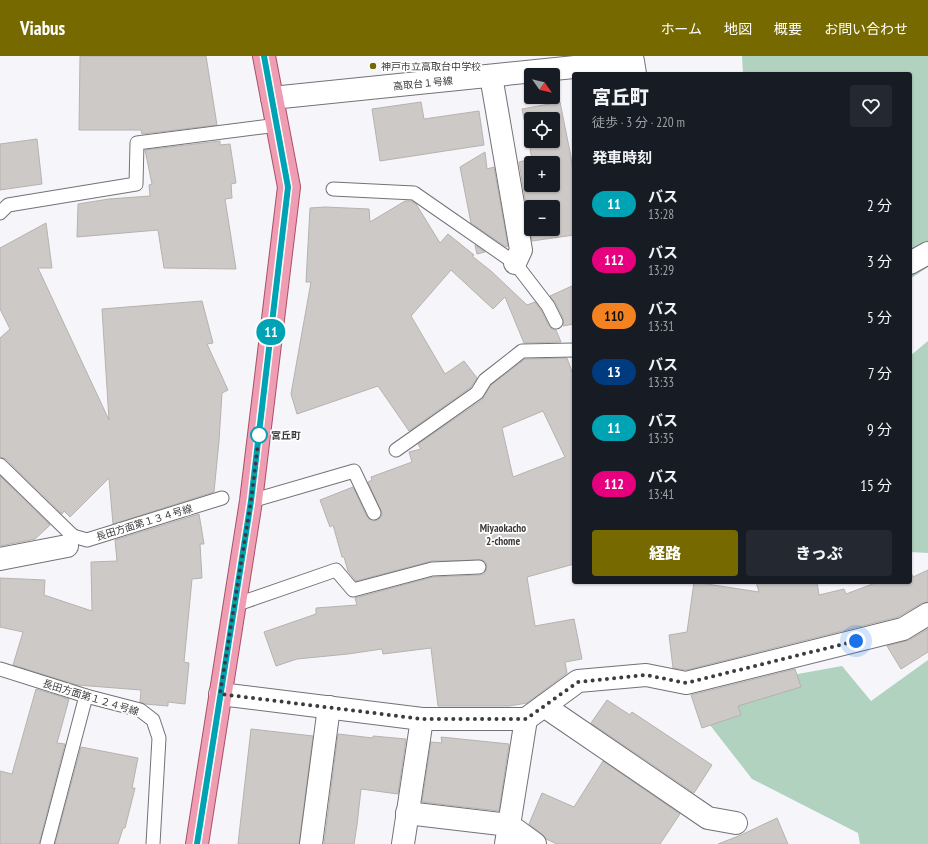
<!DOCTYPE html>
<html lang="ja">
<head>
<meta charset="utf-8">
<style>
	:root { --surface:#171b24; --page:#242831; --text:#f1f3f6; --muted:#9ea1a6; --accent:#766900 }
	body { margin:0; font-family:"PT Sans Narrow","Noto Sans JP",sans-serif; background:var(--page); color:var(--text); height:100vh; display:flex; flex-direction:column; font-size:15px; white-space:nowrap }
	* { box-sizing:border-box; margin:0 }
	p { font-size:13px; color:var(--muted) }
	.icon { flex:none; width:22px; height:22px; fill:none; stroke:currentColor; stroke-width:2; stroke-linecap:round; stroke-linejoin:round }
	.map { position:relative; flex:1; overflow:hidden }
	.drawer { position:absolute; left:572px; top:16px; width:340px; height:512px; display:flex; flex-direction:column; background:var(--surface); border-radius:4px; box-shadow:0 1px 3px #0004 }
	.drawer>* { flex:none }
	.badge { padding:0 8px; border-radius:13px; font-size:14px; line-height:26px }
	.needle { width:26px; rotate:124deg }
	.tools { position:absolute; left:524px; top:12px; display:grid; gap:8px }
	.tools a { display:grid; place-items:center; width:36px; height:36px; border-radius:4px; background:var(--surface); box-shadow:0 1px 3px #0004; font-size:20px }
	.you { position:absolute; width:20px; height:20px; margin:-10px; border:3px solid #fff; border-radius:50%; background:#1a73e8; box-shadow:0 0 0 6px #1a73e833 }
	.map>.badge { position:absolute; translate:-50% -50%; box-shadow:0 0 0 2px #fff }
	h2 { padding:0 20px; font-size:15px; line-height:36px }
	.round { display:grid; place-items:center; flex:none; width:42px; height:42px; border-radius:4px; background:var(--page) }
	.head { display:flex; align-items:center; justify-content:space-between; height:68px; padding:0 20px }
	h1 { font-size:19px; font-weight:800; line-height:30px }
	.action { display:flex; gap:8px; margin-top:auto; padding:8px 20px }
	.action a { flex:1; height:46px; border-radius:4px; background:var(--accent); color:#fff; font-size:16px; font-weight:800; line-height:46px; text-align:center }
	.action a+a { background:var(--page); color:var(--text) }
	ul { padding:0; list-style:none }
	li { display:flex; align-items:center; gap:12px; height:56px; padding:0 20px }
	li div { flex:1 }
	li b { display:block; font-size:15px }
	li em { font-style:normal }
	li .badge { min-width:44px; font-weight:700; text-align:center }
	header { display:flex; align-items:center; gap:24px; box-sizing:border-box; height:56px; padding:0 20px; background:var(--accent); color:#fff }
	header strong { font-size:19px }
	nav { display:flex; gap:22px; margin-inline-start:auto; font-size:14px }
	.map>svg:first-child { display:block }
	.green { fill:#b0d2bf }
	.building { fill:#cdc9c6; stroke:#b6b2af; fill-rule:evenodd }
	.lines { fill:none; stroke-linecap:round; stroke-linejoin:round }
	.lane-casing { stroke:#727277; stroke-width:15 }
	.street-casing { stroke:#727277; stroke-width:24 }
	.primary-casing { stroke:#aa5068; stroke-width:24 }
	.lane { stroke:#fff; stroke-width:13 }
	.street { stroke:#fff; stroke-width:22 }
	.primary { stroke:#ef9db2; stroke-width:22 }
	.line-casing { stroke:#fff; stroke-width:9 }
	.line { stroke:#00a3b4; stroke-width:6 }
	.walk { stroke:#3c3c3e; stroke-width:4; stroke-dasharray:0 7.2 }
	.poi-dot { fill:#766900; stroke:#fff; stroke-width:1.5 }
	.stop-dot { fill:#fff; stroke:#00a3b4; stroke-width:2 }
	.labels { text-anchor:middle; stroke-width:3.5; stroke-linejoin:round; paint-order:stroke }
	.poi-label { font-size:10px; fill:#3c3c3e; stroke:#fff; text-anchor:start }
	.street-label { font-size:10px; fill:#3c3c3e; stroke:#fff }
	.stop-label { font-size:10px; font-weight:bold; fill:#3c3c3e; stroke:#fff; text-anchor:start }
	.neighbourhood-label { font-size:11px; font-weight:bold; fill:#3c3c3e; stroke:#fff }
</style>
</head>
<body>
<header>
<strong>Viabus</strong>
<nav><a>ホーム</a><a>地図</a><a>概要</a><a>お問い合わせ</a></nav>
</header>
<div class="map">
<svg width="928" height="788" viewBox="0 0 928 788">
	<rect width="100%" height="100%" fill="#f5f5fa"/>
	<g class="green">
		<path d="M742,0H928V211L910,223V18H743Z"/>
		<path d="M928,285V497L910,496V300Z"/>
		<path d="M928,604V788H860L858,777L752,723L710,669L743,628L842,610L871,645Z"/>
	</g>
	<g class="building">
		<path d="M80,0H206L217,69L142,78L141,74H79Z"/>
		<path d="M421,46L424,63L479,55L484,89L380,105L372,53Z"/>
		<path d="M560,46L571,101L574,124V179L532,185L519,106L532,103L522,53ZM531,63H553V85H531ZM531,107H553V129H531ZM531,151H553V173H531Z"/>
		<path d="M37,83L42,128L0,134V88Z"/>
		<path d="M220,85V89L230,88L236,127L231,128L232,142L225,143L236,213L164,212L158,174L77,181L78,148L109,143L150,140L149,129L152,128L145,94Z"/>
		<path d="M485,96L487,113L494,111L508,190L506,191L471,167L460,111Z"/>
		<path d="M405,145H411L416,148L440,187L448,178L474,199L472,200L491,215L527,249L535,246L541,254L549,270L552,273L556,274L561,286L524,287L505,241L493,253L451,214L411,260L445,318L464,305L477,322L471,331L409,375L378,330L297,358L291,338L311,226H306L310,152L325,151L369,153L370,166Z"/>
		<path d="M46,167L52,212H38L109,364L102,253L202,245L213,287L207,288L228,334L222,337L219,385L214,436L113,468L109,422L70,461L64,455L62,458L6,403L0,401V282L10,273L0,253V192Z"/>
		<path d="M475,189L485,196L477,198Z"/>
		<path d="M574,229V268L563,270V262L555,246L550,240Z"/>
		<path d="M567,302L574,321V508L527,521L535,570L574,563L582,603L565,606L567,617L527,647L509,650H438L431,592L383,598L382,593L348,598L297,603L276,610L264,576L316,558V552L357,549L355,542L433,521L479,519L484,518L486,514L487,510L486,506L482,504L432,505L356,525L348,515L344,501H342L333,469L330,471L320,444L353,431L367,461L373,465L378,464L381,461L382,457L368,426L372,424L371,421L412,406L409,396L421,393L418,388L482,344L491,329L525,303ZM543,355L565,401L513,421L502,372Z"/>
		<path d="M0,420L50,469L35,483L0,490Z"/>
		<path d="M199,458L204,488H200L202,522L192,523L184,606L189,607L185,648L168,646V650L145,648L140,646L141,634L77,629L13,609L23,576L0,571V522L45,524L44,539L92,555L91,506L117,505L115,484Z"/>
		<path d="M910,514L913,521L928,514V546L922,547L898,561L686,614L673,612L669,579L687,576L694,526L759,536L756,526H817L819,539L844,533L846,538L878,526H910Z"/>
		<path d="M928,573V596L901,613L887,590L909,584Z"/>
		<path d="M795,613L801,631L738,650L741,659L702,672L691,639Z"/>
		<path d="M36,633L69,643L57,687L65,688L39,788H0V715L12,718Z"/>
		<path d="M607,644L630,659L632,656L712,709L694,737L591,667Z"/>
		<path d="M251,673L313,680L299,788H238Z"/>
		<path d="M338,678L373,682V680L406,683L398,738L361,733L357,769L354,788H324Z"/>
		<path d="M441,681L509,688L499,755L422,746L431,686L442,687Z"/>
		<path d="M81,691L138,702L132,732H135L125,772H123L118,788H55Z"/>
		<path d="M603,705L680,758L660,788H557L546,783L542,778L529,768L542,737L574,751Z"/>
		<path d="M777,762L788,788H718L741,779Z"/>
	</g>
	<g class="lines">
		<g class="lane-casing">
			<g id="lane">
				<path d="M333,133L414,137L515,207L548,250L556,266"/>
				<path d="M0,157L8,149L136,128L137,87L278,69"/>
				<path d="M396,394L477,337L485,324L522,295L574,294"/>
				<path d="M0,409L73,480"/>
				<path d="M251,445L354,415L374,457"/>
				<path d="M67,490L73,480L87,484L222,442"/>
				<path d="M235,549L336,514L353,534L432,513L479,511"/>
				<path d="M0,613L86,640L140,654L153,664L159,682L153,788"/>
				<path d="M47,788L86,640"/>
			</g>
		</g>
		<g class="street-casing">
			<g id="street">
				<path d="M491,20L521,194L515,207"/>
				<path d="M272,42L633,5L635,18"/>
				<path d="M910,207L928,197"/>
				<path d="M0,503L67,490"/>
				<path d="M220,638L422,663H526L578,625L646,619L686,627L903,573L928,558"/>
				<path d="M544,650L708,762L736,767"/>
				<path d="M407,757L509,769L535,788"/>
				<path d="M311,788L329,651"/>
				<path d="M403,788L422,663"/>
				<path d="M506,788L526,663"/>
			</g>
		</g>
		<g class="primary-casing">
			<path id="primary" d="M197,788L251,445L289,131L264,0"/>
		</g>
		<use href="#lane" class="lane"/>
		<use href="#street" class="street"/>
		<use href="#primary" class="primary"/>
	</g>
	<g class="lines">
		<g class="line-casing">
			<path id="line" d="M197,788L251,445L288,131L264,0"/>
		</g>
		<use href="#line" class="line"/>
		<path class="walk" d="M259,379L251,445L220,638L422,663H526L578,626L646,619L686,627L856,585"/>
	</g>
	<circle class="poi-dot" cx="373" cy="10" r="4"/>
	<circle class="stop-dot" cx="259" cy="379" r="8"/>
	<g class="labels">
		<g class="poi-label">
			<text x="381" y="14">神戸市立高取台中学校</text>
		</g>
		<g class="street-label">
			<text transform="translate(423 27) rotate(-6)" y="4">高取台１号線</text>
			<text transform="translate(144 466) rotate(-17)" y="4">長田方面第１３４号線</text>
			<text transform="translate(91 641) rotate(17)" y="4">長田方面第１２４号線</text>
		</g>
		<g class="stop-label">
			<text x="271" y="383">宮丘町</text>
		</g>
		<g class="neighbourhood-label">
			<text x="503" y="476">Miyaokacho<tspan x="503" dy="13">2-chome</tspan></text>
		</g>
	</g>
</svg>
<div class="tools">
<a><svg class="needle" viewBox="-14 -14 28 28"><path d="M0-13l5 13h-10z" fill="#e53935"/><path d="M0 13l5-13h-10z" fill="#9ea1a6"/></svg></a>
<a><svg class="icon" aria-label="locate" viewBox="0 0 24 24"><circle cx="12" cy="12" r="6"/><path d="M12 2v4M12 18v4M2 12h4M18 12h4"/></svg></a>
<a>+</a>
<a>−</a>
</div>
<div class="you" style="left:856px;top:585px"></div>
<b class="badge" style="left:271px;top:276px;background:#00a3b4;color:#fff">11</b>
<section class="drawer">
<div class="head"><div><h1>宮丘町</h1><p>徒歩 · 3 分 · 220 m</p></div><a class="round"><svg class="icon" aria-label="heart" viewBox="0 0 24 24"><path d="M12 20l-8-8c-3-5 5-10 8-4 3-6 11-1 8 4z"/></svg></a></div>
<h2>発車時刻</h2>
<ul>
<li><span class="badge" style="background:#00a3b4;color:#fff">11</span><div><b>バス</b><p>13:28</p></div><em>2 分</em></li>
<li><span class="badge" style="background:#e6007e;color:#fff">112</span><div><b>バス</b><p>13:29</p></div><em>3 分</em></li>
<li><span class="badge" style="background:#f58220;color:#111">110</span><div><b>バス</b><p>13:31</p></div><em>5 分</em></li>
<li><span class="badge" style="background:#003b80;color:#fff">13</span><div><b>バス</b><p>13:33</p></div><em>7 分</em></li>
<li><span class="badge" style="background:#00a3b4;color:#fff">11</span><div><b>バス</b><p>13:35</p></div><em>9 分</em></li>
<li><span class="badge" style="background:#e6007e;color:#fff">112</span><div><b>バス</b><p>13:41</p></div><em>15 分</em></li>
</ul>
<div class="action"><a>経路</a><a>きっぷ</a></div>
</section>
</div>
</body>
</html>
